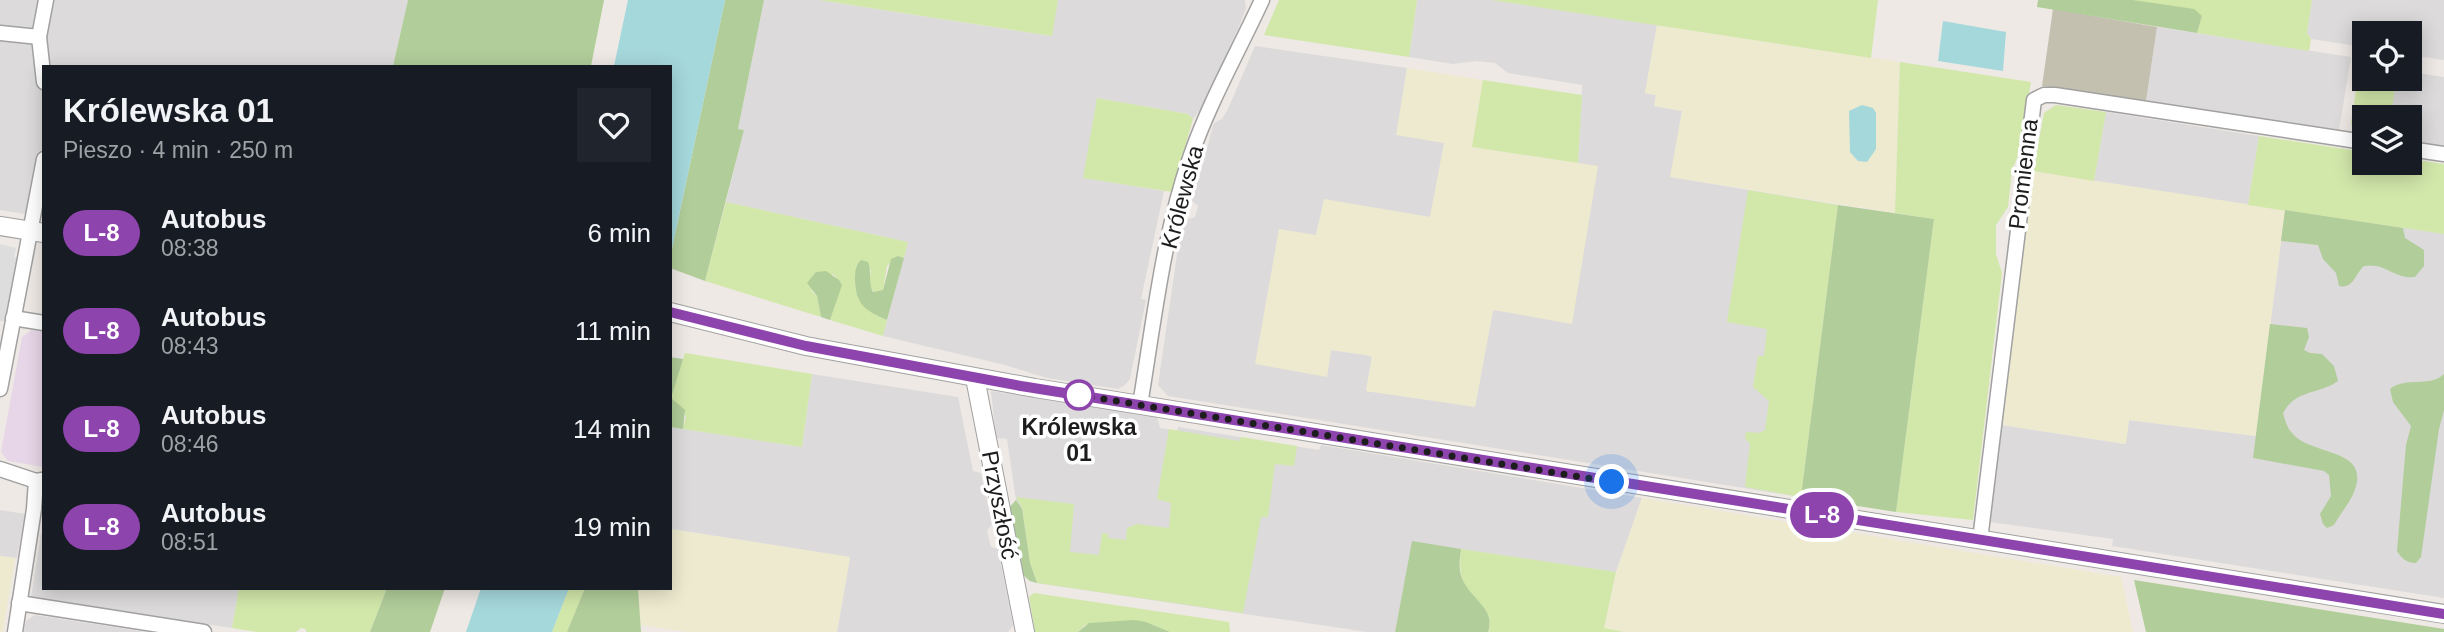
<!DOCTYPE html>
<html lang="pl">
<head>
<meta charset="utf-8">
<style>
	:root { --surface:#171b24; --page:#20242c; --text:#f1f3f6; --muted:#9ea1a6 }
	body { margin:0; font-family:Arial,sans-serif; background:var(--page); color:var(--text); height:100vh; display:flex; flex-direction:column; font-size:26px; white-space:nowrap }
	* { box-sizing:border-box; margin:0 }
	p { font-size:23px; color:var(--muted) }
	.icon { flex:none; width:38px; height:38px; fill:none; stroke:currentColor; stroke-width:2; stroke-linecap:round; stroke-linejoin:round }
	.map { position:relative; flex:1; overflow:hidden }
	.details { position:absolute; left:42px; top:65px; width:630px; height:525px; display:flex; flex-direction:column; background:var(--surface); border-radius:0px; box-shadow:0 4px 18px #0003 }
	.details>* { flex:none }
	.badge { padding:0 14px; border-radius:23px; font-size:24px; line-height:46px }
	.controls { position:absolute; left:2352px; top:21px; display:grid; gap:14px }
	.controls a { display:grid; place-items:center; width:70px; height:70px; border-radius:0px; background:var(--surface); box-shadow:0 4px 18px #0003; font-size:35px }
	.you { position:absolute; width:35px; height:35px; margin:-18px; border:5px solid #fff; border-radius:50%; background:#1a73e8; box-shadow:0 0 0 10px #1a73e833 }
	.map>.badge { position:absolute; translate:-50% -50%; box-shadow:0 0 0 4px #fff }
	.round { display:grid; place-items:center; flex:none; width:74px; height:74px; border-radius:0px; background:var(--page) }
	.head { display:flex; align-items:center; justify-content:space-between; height:119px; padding:0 21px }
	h1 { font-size:33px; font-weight:800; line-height:52px }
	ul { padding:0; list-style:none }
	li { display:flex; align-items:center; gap:21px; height:98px; padding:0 21px }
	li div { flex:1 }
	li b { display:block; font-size:26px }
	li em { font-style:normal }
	li .badge { min-width:77px; font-weight:700; text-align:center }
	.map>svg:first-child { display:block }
	.residential { fill:#dcdadb }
	.industrial { fill:#e7d6e7 }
	.construction { fill:#c3c0af }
	.farmland { fill:#edeacf }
	.grass { fill:#d2e8aa }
	.forest { fill:#b1cd99 }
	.parking { fill:#ddd }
	.water { fill:#a5d8db }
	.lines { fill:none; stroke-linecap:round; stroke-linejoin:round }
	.minor-casing { stroke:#a1a1a1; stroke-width:17 }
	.tertiary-casing { stroke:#a1a1a1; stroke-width:20 }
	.minor { stroke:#fff; stroke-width:14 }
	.tertiary { stroke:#fff; stroke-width:18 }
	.line-casing { stroke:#fff; stroke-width:16 }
	.line { stroke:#8e44ad; stroke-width:10 }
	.walk { stroke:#1d1d1d; stroke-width:7; stroke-dasharray:0 12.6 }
	.stop-dot { fill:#fff; stroke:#8e44ad; stroke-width:3.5 }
	.labels { text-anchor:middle; stroke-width:7; stroke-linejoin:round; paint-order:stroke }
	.street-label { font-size:23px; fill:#1d1d1d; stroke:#fff }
	.stop-label { font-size:23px; font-weight:bold; fill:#1d1d1d; stroke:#fff }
</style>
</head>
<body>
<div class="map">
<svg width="2444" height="632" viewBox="0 0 2444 632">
	<rect width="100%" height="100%" fill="#eee9e4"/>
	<g class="residential">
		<path d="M0,0H408L393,66H44V217L0,210Z"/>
		<path d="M764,0H819L1051,36L1058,0H1245L1246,8L1238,29L1203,106L1193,119L1188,114L1097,98L1084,178L1164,191L1141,299L1146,300L1130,379L1125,385L1118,389L1047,378L1005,365L883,336L908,242L726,202L744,130L738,129Z"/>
		<path d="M1417,0H1492L1657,25L1645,93L1656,95L1654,106L1682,111L1671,177L1838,205L1801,497L1168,396L1158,385L1178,248L1186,220L1195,217L1198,206L1192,201L1214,123L1222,119L1228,109L1255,46L1407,68L1397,134L1445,143L1430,217L1324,200L1316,236L1279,229L1274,263L1327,377L1331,350L1366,355L1372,356L1366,391L1475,406L1493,310L1598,167L1578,163L1582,85L1508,73L1495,63L1476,61L1453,64L1409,57Z"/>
		<path d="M2312,0H2444V60L2410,55V33H2364V47L2311,39L2307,33Z"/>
		<path d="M2157,27L2351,57L2339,130L2146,101Z"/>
		<path d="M2410,72L2444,77V147L2410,142V117H2391L2396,79H2410Z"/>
		<path d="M2106,112L2259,136L2248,205L2094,181Z"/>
		<path d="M2285,210L2444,234V598L2112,546L2113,539L1990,522L2002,425L2125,444L2129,420L2256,436Z"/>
		<path d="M812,374L958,397L973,471L981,473L992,524L987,531L991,547L998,549L1013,625L1008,632H837L850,557L670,529V427L802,447Z"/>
		<path d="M991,391L1157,416L1160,428L1177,431L1178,427L1319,450L1321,445L1642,498L1616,572L1412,542L1395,632H1367L1037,583L1030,581L1008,509L1016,500L1007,439L996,438Z"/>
		<path d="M0,510L25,514L17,558L0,556Z"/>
		<path d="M41,533H44V588H239L232,628L31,597Z"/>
		<path d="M35,615L146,632H24L26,621Z"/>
	</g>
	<path class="industrial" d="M32,330L44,332V467L8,461L1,452L22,337Z"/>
	<path class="construction" d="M2053,9L2157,27L2146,101L2042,86Z"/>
	<g class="farmland">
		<path d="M1657,25L1900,62L1895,213L1670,177L1682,111L1654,106L1656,95L1645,93Z"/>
		<path d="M1407,68L1483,80L1473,147L1598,166L1572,324L1493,310L1475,407L1366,391L1372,357L1366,355L1331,350L1327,377L1255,364L1279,229L1316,235L1324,199L1430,217L1444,143L1396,135Z"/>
		<path d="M2033,171L2285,210L2256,436L2129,420L2126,444L2002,425Z"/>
		<path d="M1642,498L2121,577L2133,632H1624L1604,629L1616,572Z"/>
		<path d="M670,529L850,557L837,632H687L640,625L638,588H670Z"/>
		<path d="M0,556L15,558L3,632H0Z"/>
	</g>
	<g class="grass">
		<path d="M819,0H1058L1052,36Z"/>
		<path d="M1279,0H1417L1409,57L1264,35Z"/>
		<path d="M1492,0H1878L1871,58Z"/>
		<path d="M2133,0H2312L2307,33L2311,39L2309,51L2197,33L2202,16Z"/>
		<path d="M1900,62L2031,82L2018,156L2012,170L2008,207L1996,225V254L2002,273L1973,520L1896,512L1934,219L1895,213Z"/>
		<path d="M2364,67V79H2396L2391,117H2364V135L2354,134L2351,123L2359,72Z"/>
		<path d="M1483,80L1582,95L1578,163L1472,147Z"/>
		<path d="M1097,98L1188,114L1193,119L1172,192L1083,178Z"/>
		<path d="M2056,105L2106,112L2094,181L2033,171L2044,113Z"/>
		<path d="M2259,136L2364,152V163H2410V159L2444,164V234L2248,205Z"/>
		<path d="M1748,190L1838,205L1801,497L1745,487L1750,444L1745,438L1746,432L1759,433L1765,430L1769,401L1753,387L1758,356H1764L1767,329L1727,322Z"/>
		<path d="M726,202L908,242L904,258L898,256L887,266L883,290L874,292L869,284L871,270L857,265C851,296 860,308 887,320L883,336L830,320L841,285L833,274L811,290L817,296L821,317L705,281Z"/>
		<path d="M685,353L812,374L802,447L683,429L686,416L670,398Z"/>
		<path d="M1169,429L1239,441L1241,437L1297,446L1294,466L1275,464L1268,517H1261L1243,613L1037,583L1030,563L1022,508L1016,497L1074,504L1070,552L1099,555L1102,533L1108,534V538L1126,540L1127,528L1137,524L1169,528L1171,503L1157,499Z"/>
		<path d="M1461,549L1616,572L1604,628L1624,632H1488C1496,610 1472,600 1464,583C1459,572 1460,561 1461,549Z"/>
		<path d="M239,588H387L370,632H306V629L301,628L296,632H258L232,628Z"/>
		<path d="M569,588H585L567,632H552Z"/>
		<path d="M1034,593L1229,622L1230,632H1170L1146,622H1101L1085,625L1078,632H1035L1029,597Z"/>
	</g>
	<g class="forest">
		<path d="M408,0H604L591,66H393Z"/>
		<path d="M725,0H764L738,129L744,130L705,281L670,268V258Z"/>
		<path d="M2038,0H2133L2194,9L2202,16L2197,33L2037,7Z"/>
		<path d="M1838,205L1934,219L1896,512L1801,497Z"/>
		<path d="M2285,210L2403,228L2405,238L2424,250V266L2415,277C2394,279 2385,262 2364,266C2354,275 2354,289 2339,286L2336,273L2323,259L2318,245L2281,241Z"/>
		<path d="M898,256L904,258L887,320C866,311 856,305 855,281C855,272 855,266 861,260L868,262C872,273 868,282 873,292L883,290L891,259Z"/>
		<path d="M826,271L839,280L842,285L830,320L821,317L817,296L807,283L816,272Z"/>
		<path d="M2270,324L2307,328L2309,337L2304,350L2310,353L2322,354L2334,366L2338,381C2318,395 2296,389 2283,413C2285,420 2287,428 2292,433C2312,457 2372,447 2354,492C2349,504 2340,514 2334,525L2327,528L2323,524L2320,514L2331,496L2329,475L2324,471L2253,458Z"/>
		<path d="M670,357L683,359L671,398L685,410L683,429L670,427Z"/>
		<path d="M2444,374V410L2439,429L2421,557L2416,563C2407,563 2402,559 2397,551L2406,445L2411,426L2393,402L2390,389C2406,376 2430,388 2444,374Z"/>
		<path d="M1016,500L1022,509L1030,563L1037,583L1030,581L1022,574L1008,509Z"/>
		<path d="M1412,541L1461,549C1460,559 1458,568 1462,578C1469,598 1497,609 1488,632H1395Z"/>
		<path d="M2134,580L2444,629V632H2146Z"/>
		<path d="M387,588H445L430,632H370Z"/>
		<path d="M585,588H638L641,632H567Z"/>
		<path d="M1134,620L1146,622L1170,632H1078L1089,623Z"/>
	</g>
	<path class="parking" d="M0,244L16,248L14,257L20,259L9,322L0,321Z"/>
	<g class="water">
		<path d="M628,0H725L670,258V66H614Z"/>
		<path d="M1943,21L2006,32L2003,71L1938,61Z"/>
		<path d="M1862,105L1873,108L1876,113V149L1867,162L1858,161L1850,152L1849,111Z"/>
		<path d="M481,588H569L552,632H466Z"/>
	</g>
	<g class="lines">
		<g class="minor-casing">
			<g id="minor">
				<path d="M0,33L39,37"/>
				<path d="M44,82L39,37L46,0"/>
				<path d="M2410,149L2444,154"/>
				<path d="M13,318L44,323"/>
				<path d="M0,389L44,159"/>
				<path d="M1140,405C1154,321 1163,235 1191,155C1210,101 1238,52 1262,0"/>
				<path d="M0,469L36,481L42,480"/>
				<path d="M1980,540L2034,100L2044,95H2055L2364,142"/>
				<path d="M19,603L204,632"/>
				<path d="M15,632L34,509L36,481"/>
			</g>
		</g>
		<g class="tertiary-casing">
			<g id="tertiary">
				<path d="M0,226L44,233"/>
				<path d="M670,312L806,346L1035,388L2444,614"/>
				<path d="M975,378L1025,632"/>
			</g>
		</g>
		<use href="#minor" class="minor"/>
		<use href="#tertiary" class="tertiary"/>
	</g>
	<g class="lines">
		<g class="line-casing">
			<path id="line" d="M670,312L806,346L1021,386L2444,614"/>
		</g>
		<use href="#line" class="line"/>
		<path class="walk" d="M1079,395L1612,482"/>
	</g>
	<circle class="stop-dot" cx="1079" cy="395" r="14"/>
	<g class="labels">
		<g class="street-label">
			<text transform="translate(2023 174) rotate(-83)" y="8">Promienna</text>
			<text transform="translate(1182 197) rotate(-75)" y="8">Królewska</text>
			<text transform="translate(1000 505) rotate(79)" y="8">Przyszłość</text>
		</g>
		<g class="stop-label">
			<text x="1079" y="435">Królewska<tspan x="1079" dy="26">01</tspan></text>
		</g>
	</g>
</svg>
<div class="controls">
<a><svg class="icon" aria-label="locate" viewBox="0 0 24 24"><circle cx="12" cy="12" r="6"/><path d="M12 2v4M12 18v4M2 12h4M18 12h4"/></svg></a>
<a><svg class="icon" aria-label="layers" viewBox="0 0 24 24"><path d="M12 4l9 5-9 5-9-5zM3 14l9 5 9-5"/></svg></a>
</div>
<div class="you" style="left:1612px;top:482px"></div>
<b class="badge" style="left:1822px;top:515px;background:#8e44ad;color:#fff">L-8</b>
<section class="details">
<div class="head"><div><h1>Królewska 01</h1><p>Pieszo · 4 min · 250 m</p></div><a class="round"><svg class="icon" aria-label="heart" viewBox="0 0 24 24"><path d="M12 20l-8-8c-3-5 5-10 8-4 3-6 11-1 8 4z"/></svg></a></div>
<ul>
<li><span class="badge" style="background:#8e44ad;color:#fff">L-8</span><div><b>Autobus</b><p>08:38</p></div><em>6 min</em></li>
<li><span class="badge" style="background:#8e44ad;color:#fff">L-8</span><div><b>Autobus</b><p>08:43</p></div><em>11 min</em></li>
<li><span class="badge" style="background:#8e44ad;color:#fff">L-8</span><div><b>Autobus</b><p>08:46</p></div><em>14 min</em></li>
<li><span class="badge" style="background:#8e44ad;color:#fff">L-8</span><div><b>Autobus</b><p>08:51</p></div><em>19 min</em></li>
</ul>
</section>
</div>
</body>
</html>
